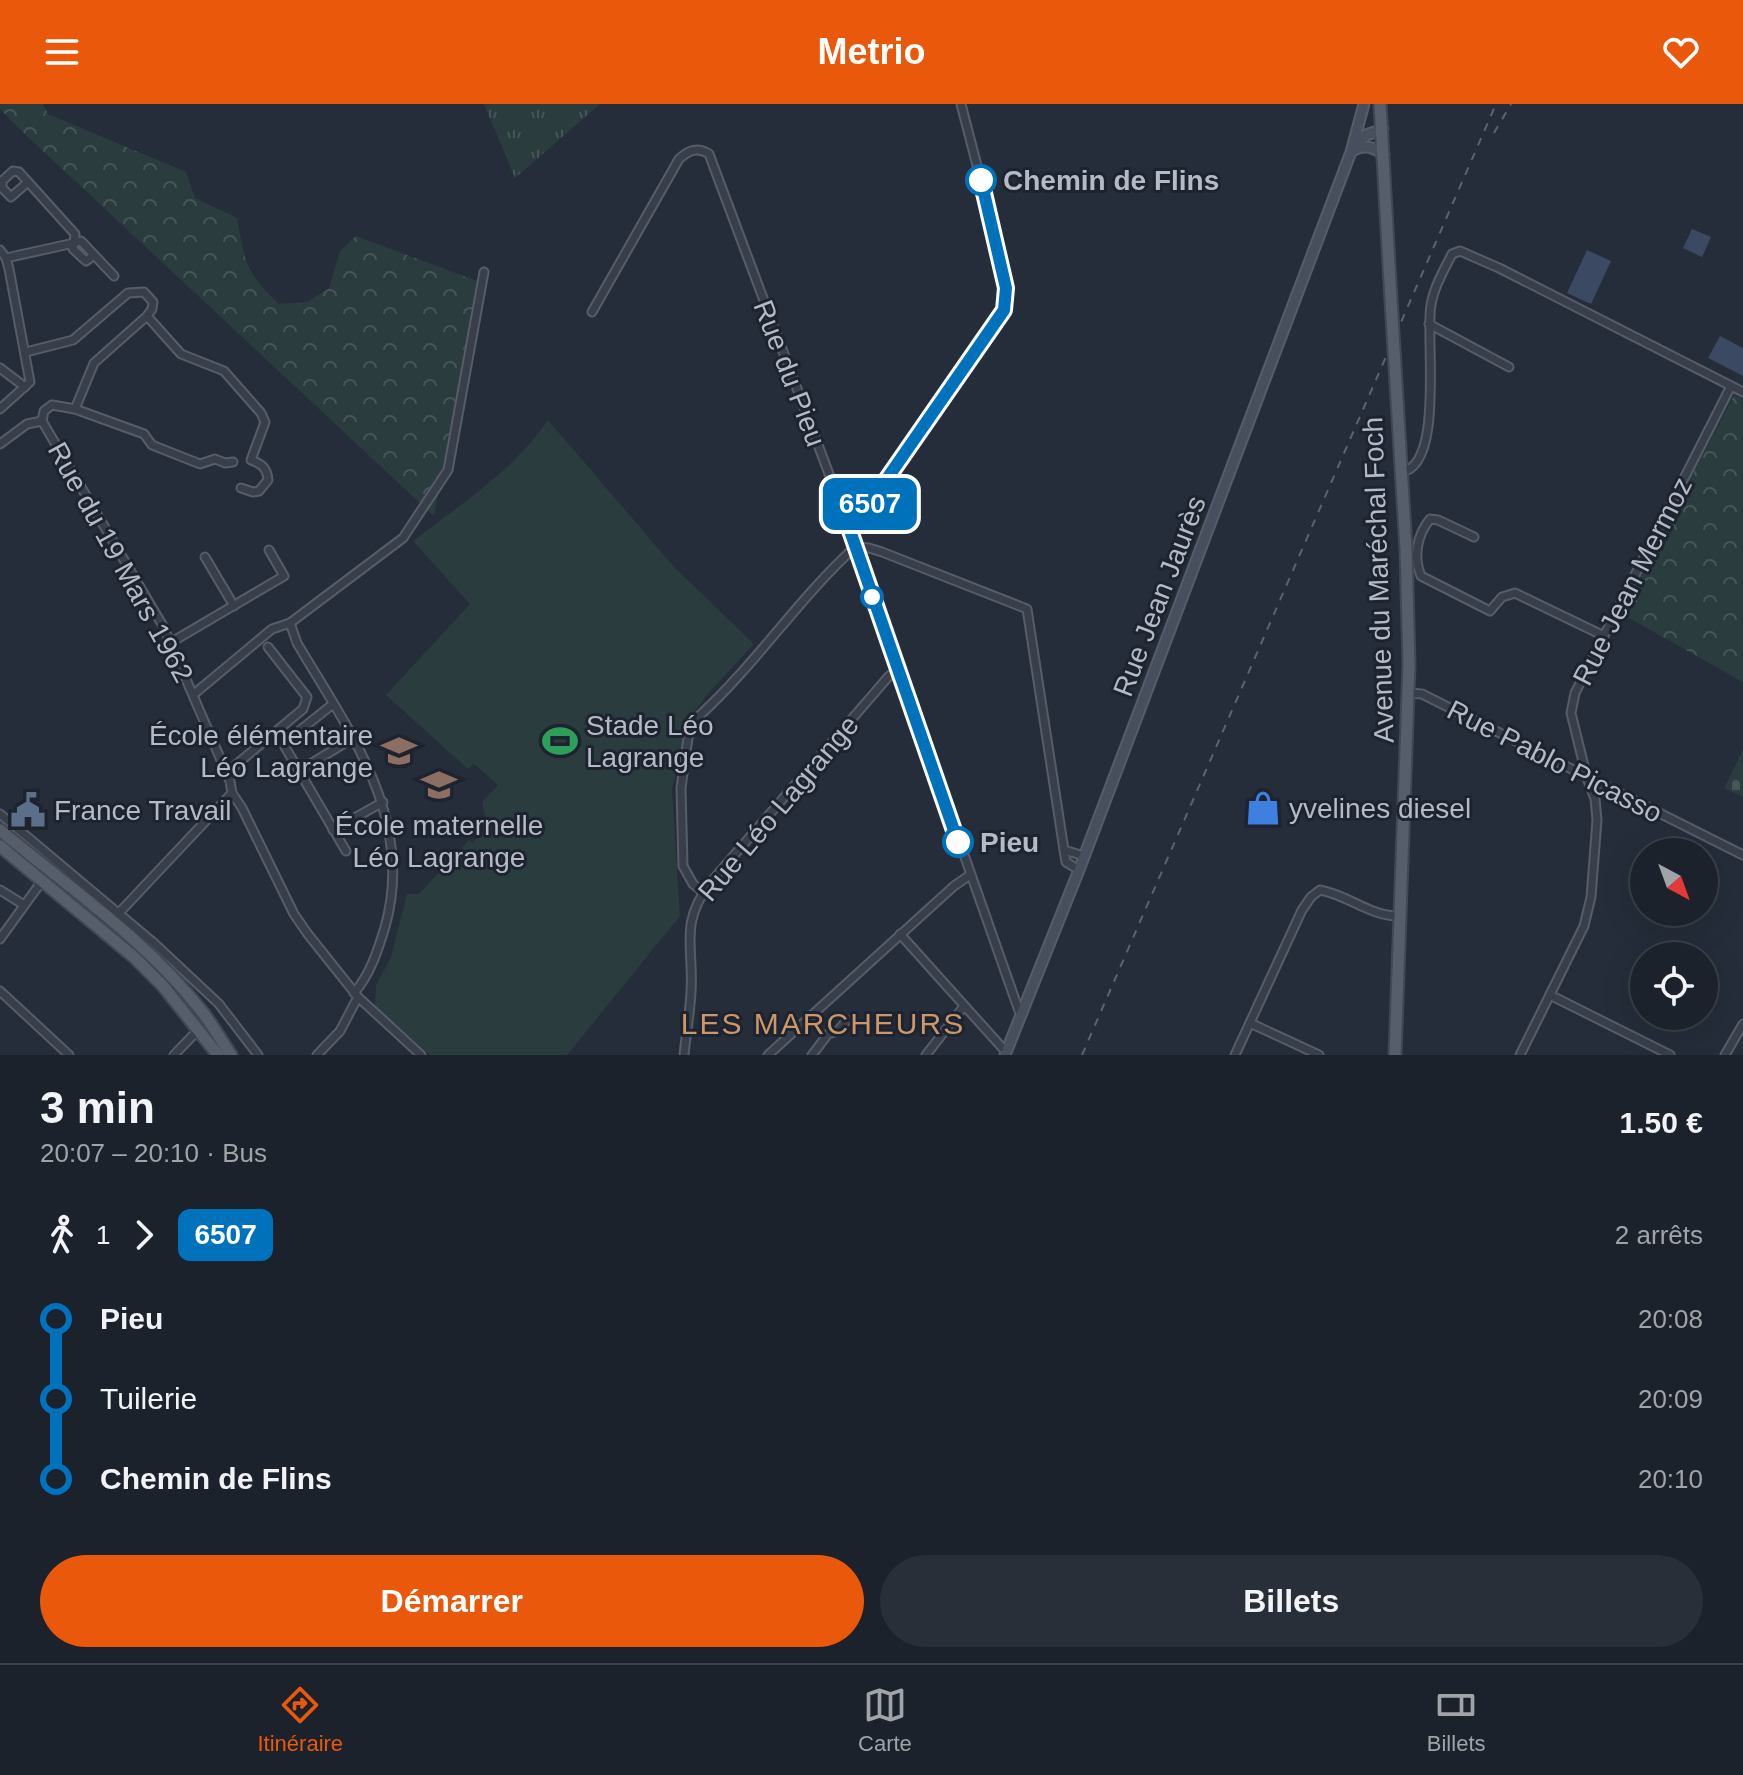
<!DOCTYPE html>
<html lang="fr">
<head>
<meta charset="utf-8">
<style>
	:root { --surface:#1c222c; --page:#292f38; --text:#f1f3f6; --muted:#a0a4a9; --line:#3a3f48; --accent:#ea580c }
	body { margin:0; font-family:Arial,sans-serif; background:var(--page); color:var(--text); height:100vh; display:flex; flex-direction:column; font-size:30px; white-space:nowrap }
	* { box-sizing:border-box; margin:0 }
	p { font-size:26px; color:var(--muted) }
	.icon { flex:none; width:44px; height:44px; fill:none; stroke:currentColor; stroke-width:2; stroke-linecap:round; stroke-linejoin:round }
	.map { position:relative; height:951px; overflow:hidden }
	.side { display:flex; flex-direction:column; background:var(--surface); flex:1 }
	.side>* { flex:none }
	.badge { padding:0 16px; border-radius:12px; font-size:28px; line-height:52px }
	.needle { width:52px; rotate:139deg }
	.fabs { position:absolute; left:1630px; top:734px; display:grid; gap:16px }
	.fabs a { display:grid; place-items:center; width:88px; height:88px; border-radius:50%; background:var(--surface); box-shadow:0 8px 32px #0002,0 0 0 2px var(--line); font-size:40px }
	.map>.badge { position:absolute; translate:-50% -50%; box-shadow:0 0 0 4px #fff }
	.legs { display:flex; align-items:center; gap:12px; height:88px; padding:0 40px; font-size:26px }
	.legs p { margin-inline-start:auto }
	.head { display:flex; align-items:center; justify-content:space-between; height:136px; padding:0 40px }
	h1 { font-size:44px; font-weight:600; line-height:60px }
	.primary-button { display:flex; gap:16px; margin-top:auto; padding:16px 40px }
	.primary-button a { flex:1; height:92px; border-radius:48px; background:var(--accent); color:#fff; font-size:32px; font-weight:600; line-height:92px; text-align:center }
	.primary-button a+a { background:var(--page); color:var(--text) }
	ul { padding:0 40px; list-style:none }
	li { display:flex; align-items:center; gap:28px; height:80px; font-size:30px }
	li i { display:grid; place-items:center; width:12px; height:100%; margin:0 10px; background:currentColor }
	li i::after { content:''; width:20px; height:20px; margin:-10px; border:6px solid; border-radius:50%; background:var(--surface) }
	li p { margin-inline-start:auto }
	li:first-child i { background:linear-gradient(#0000 50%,currentColor 0) }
	li:last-child i { background:linear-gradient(currentColor 50%,#0000 0) }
	header { display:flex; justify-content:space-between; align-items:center; height:104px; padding:0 40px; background:var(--accent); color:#fff; font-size:36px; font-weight:600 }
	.dock { display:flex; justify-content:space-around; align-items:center; height:112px; border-top:2px solid var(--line); background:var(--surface); font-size:22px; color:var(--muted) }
	.dock a { display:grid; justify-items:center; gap:4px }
	.dock .current { color:var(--accent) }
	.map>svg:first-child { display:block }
	.grass { fill:url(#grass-tufts) }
	.forest { fill:url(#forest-crowns) }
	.cemetery { fill:url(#cemetery-stones) }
	.garden { fill:#2a3c3e }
	.water { fill:#3b4a62 }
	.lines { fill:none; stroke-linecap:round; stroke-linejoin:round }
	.street-casing { stroke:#565d69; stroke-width:11 }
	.secondary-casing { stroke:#565d69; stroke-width:13 }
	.primary-casing { stroke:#414854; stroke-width:15 }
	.street { stroke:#383f4b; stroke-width:7 }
	.secondary { stroke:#474e5e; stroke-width:9 }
	.primary { stroke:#565e6b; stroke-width:11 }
	.rail { stroke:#5b6372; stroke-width:2; stroke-dasharray:8 8; stroke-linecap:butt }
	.primary-bridge-casing { stroke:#414854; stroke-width:15; stroke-linecap:butt }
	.primary-bridge { stroke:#565e6b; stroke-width:11 }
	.line-1-casing { stroke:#fff; stroke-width:18 }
	.line-1 { stroke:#0072bc; stroke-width:12 }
	.stop-1-dot { fill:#fff; stroke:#0072bc; stroke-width:4 }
	.labels { text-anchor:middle; stroke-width:6; stroke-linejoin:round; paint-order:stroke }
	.stop-label { font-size:28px; font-weight:bold; fill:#b4bac6; stroke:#1d2430; text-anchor:start }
	.street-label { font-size:28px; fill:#b4bac6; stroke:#1d2430 }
	.poi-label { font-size:28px; fill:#b4bac6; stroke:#1d2430; text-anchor:start }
	.neighbourhood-label { font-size:30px; letter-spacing:2px; fill:#cc9769; stroke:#1d2430 }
</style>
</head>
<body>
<header><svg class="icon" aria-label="menu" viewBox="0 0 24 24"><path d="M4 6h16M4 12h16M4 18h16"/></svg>Metrio<svg class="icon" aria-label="heart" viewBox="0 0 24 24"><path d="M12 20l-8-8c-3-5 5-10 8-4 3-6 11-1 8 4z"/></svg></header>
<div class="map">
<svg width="1743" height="951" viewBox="0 0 1743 951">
	<defs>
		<pattern id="grass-tufts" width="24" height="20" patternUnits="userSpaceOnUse" patternTransform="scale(2)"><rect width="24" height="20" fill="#2a3c3e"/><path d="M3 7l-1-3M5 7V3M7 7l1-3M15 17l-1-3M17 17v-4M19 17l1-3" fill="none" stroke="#465658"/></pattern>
		<pattern id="forest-crowns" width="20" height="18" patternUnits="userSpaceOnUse" patternTransform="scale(2)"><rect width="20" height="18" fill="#2a3c3e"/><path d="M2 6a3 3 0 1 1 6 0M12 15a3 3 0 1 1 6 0" fill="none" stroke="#465658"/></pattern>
		<pattern id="cemetery-stones" width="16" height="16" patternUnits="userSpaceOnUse" patternTransform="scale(2)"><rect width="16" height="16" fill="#2a3c3e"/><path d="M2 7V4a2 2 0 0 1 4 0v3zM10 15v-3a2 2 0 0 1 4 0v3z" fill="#465658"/></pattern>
	</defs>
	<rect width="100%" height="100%" fill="#252d3a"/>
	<path class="grass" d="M484,0H600L515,74Z"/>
	<g class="forest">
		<path d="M0,0H43L48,10L186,68L195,94L237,114C245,159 245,167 279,200L307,198L329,184L340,147L356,132L477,177L434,412L28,33L0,5Z"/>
		<path d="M1734,291L1743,295V578L1620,509Z"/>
	</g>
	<path class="cemetery" d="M1743,646V693L1724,684Z"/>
	<path class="garden" d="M548,316L674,463L754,540L707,591L688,616L672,685L680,812L567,951H430L375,902L376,881L391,853L407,790H419L469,736L473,739L488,723L482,698L498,681L474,660L468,665L386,591L470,500L413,437C461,400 513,367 548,316Z"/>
	<g class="water">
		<path d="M1692,125L1711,133L1702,153L1683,144Z"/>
		<path d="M1587,146L1611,157L1591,200L1567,189Z"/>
		<path d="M1720,232L1743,244V272L1708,254Z"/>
	</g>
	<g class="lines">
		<g class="street-casing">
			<g id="street">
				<path d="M0,146L6,154L9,165L30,278L0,305"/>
				<path d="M94,151L86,157L73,145L74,139L81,137L114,172"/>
				<path d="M6,154L74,139L75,130L19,68L13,67L2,77V84L11,93L28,78"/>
				<path d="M592,208L679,55C688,47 697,42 709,50L847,418L1019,907L1023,909"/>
				<path d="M147,212L181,250L224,267L261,309L265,318L251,356C262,360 267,364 268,376L259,387L253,388L241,384"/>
				<path d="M1429,220L1509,263"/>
				<path d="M0,264L25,283"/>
				<path d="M75,305L144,330L152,341L200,360L215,355L225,359L233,358"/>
				<path d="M42,317L163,522L230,677L232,689L242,704L294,810L307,829L358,893L421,951"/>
				<path d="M0,340L27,320L42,317L44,307L52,301L75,305L94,259L147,212L152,205L153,198L144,188L128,189L73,236L26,248"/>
				<path d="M1401,368C1445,363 1425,231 1431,201C1434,183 1444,166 1452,150L1460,147L1499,164L1743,288"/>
				<path d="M847,418L866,405L992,227L1004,206L1006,184L992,119L961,0"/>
				<path d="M1474,433L1438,416L1430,415C1417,431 1413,453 1421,472L1490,507L1502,493L1515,489L1604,532"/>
				<path d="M205,453L234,502"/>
				<path d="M290,519L297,539C349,627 416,715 385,823C378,846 370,871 354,889"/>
				<path d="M170,539L284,472L269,446"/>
				<path d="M1409,589L1422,590L1743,751"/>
				<path d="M194,590L272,525L290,519L403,434L448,366L484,168"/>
				<path d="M333,600L289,635L285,643L346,747"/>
				<path d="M299,667L353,634"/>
				<path d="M226,669L303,605L307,593L268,543"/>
				<path d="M0,710L155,840L219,900L258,951"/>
				<path d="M333,726L383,698"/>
				<path d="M1079,766L1066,758L1064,746L1084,752"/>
				<path d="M0,786L24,801"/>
				<path d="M703,788L693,780L683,762L681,684L688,634L699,612C756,560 798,495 855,443L869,444L882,448L1027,505L1064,746"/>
				<path d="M118,810L232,689"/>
				<path d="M900,830L1006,948"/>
				<path d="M0,835L42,777"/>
				<path d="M0,887L69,951"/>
				<path d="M1550,891L1670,951"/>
				<path d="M1250,919L1319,951"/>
				<path d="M174,951L199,925"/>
				<path d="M317,951L340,927L358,893"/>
				<path d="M684,951C686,930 690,909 691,888C694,842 679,821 710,779L889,572L898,566"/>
				<path d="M768,951L954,782L970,771"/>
				<path d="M812,951L828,930L838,927L847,916"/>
				<path d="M926,951L964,902"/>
				<path d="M1235,951L1302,806L1311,793L1320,786C1348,791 1370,812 1398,812"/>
				<path d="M1520,951L1584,822L1591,793L1597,716L1595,695L1587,674L1571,609L1575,589L1731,282"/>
				<path d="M1725,951L1743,920"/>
			</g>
		</g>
		<g class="secondary-casing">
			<g id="secondary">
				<path d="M1353,45L1366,31L1383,25"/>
				<path d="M1354,46C1366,40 1373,44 1384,50"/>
				<path d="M1005,951L1079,766L1351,48L1364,0"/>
			</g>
		</g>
		<g class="primary-casing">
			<g id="primary">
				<path d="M1380,0L1391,196"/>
				<path d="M0,726C68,783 145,835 200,905C212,920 221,936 231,951"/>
				<path d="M0,742L134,853L163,882L218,951"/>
				<path d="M1395,951L1409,561L1406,445L1396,279"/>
			</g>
		</g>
		<use href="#street" class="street"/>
		<use href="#secondary" class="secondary"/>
		<use href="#primary" class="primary"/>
		<g class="rail">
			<path d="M1494,29L1511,0"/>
			<path d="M1082,951L1496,0"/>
		</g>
		<g class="primary-bridge-casing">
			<path id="primary-bridge" d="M1391,196L1396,279"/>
		</g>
		<use href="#primary-bridge" class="primary-bridge"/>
	</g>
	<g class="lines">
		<g class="line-1-casing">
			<path id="line-1" d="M958,738L847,418L866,405L1004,206L1006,184L981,76"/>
		</g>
		<use href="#line-1" class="line-1"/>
	</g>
	<defs>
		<g id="stadium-bare" transform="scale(2.76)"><path d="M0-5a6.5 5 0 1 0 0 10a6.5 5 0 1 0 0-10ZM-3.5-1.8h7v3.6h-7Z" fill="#2e9e5b" stroke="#1d2430" stroke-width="2.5" paint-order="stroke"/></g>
		<g id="school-bare" transform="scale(2.76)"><path d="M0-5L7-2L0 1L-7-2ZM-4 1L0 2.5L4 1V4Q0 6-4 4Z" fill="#8d6e63" stroke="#1d2430" stroke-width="2.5" paint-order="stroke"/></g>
		<g id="shop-bare" transform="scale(2.76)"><path d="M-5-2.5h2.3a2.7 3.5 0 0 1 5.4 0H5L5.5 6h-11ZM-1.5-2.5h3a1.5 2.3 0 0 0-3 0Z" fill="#3f7fe0" stroke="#1d2430" stroke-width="2.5" paint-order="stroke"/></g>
		<g id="civic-bare" transform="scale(2.76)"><path d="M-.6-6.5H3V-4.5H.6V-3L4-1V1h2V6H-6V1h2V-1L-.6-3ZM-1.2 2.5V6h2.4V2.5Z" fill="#5c6f8a" stroke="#1d2430" stroke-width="2.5" paint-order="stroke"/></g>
	</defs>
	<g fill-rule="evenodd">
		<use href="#stadium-bare" x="560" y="637"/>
		<use href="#school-bare" x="399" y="647"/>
		<use href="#school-bare" x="439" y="681"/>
		<use href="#shop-bare" x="1263" y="704"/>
		<use href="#civic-bare" x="28" y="706"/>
	</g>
	<g class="stop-1-dot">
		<circle cx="981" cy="76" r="14"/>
		<circle cx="872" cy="493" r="10"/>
		<circle cx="958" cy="738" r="14"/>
	</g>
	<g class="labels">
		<g class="stop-label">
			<text x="1003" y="86">Chemin de Flins</text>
			<text x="980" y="748">Pieu</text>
		</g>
		<g class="street-label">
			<text transform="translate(790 269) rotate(69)" y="10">Rue du Pieu</text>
			<text transform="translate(121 458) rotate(61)" y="10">Rue du 19 Mars 1962</text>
			<text transform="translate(1378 476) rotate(-92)" y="10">Avenue du Maréchal Foch</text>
			<text transform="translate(1632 477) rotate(-63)" y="10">Rue Jean Mermoz</text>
			<text transform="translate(1159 492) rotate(-69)" y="10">Rue Jean Jaurès</text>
			<text transform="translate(1555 657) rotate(27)" y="10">Rue Pablo Picasso</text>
			<text transform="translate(778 704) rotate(-50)" y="10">Rue Léo Lagrange</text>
		</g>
		<g class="poi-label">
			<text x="586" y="631">Stade Léo<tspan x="586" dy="32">Lagrange</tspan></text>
			<text x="373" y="641" text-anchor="end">École élémentaire<tspan x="373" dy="32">Léo Lagrange</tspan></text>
			<text x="1289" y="714">yvelines diesel</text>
			<text x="54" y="716">France Travail</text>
			<text x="439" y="731" text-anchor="middle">École maternelle<tspan x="439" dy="32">Léo Lagrange</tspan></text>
		</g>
		<g class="neighbourhood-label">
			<text x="823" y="930">LES MARCHEURS</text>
		</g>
	</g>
</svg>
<div class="fabs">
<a><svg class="needle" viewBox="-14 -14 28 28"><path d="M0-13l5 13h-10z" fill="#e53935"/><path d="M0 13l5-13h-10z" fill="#a0a4a9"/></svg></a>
<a><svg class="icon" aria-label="locate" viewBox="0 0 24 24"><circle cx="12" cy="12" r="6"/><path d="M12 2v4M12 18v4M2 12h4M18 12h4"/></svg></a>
</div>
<b class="badge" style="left:870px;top:400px;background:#0072bc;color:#fff">6507</b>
</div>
<section class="side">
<div class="head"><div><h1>3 min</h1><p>20:07 – 20:10 · Bus</p></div><b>1.50 €</b></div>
<div class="legs"><svg class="icon" aria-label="walk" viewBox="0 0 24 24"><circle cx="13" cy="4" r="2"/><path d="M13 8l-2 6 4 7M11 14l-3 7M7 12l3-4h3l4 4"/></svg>1<svg class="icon" aria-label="forward" viewBox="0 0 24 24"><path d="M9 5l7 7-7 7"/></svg><b class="badge" style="background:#0072bc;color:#fff">6507</b><p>2 arrêts</p></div>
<ul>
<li><i style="color:#0072bc"></i><b>Pieu</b><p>20:08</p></li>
<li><i style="color:#0072bc"></i><span>Tuilerie</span><p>20:09</p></li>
<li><i style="color:#0072bc"></i><b>Chemin de Flins</b><p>20:10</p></li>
</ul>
<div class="primary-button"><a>Démarrer</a><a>Billets</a></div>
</section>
<nav class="dock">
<a class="current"><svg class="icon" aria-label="directions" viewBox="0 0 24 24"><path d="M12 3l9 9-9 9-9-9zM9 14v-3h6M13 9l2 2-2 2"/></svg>Itinéraire</a>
<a><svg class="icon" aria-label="map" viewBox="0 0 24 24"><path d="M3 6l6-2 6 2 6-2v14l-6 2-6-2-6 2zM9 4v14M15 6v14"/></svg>Carte</a>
<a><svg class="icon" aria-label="tickets" viewBox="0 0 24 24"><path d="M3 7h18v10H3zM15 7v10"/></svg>Billets</a>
</nav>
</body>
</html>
